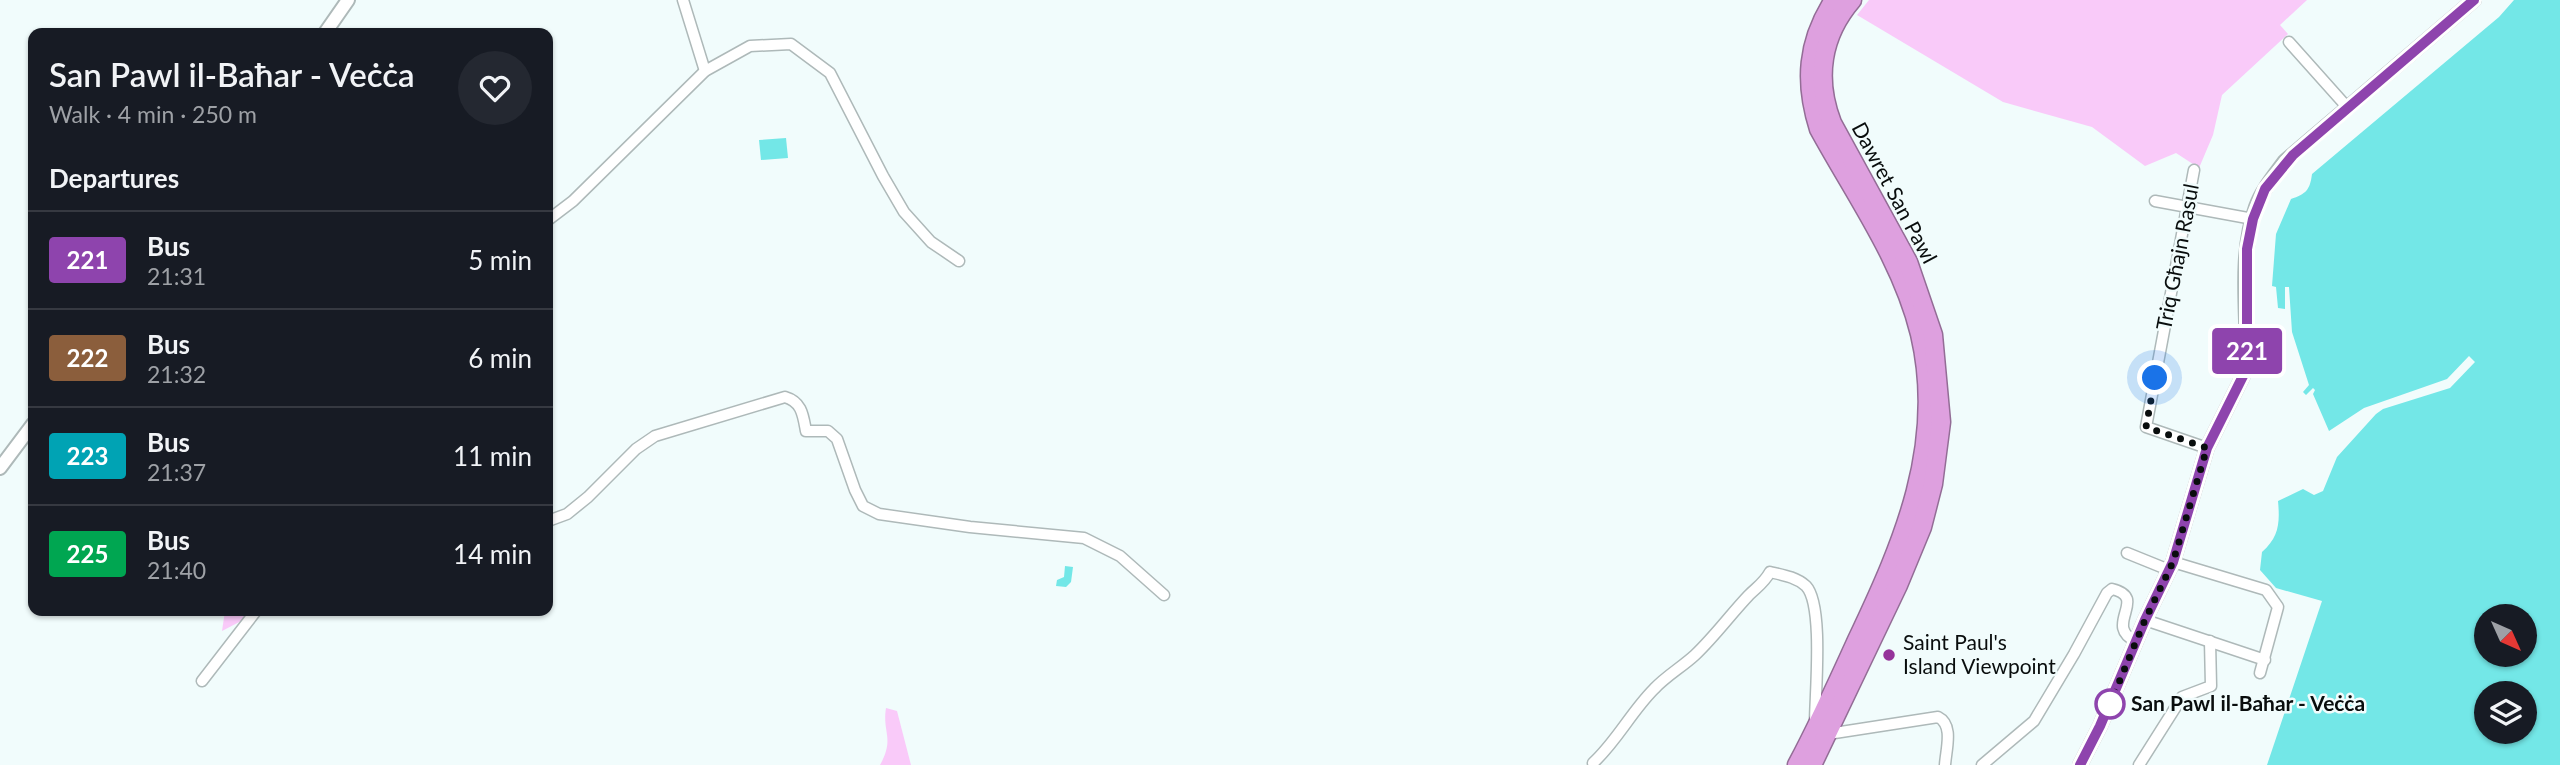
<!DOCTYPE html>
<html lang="en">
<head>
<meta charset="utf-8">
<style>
	:root { --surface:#171b24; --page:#242831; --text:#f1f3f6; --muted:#9ea1a6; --line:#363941 }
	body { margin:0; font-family:Lato,sans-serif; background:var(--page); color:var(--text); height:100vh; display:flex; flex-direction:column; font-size:26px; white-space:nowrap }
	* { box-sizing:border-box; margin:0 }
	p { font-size:23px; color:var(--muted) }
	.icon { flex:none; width:38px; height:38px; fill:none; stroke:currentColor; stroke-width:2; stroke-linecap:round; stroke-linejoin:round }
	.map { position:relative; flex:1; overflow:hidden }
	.side { position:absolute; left:28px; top:28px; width:525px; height:588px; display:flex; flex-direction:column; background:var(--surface); border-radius:14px; box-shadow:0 2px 5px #0004 }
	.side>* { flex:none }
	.badge { padding:0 14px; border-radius:5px; font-size:24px; line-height:46px }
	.needle { width:46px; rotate:135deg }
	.buttons { position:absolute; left:2474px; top:604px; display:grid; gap:14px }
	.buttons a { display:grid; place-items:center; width:63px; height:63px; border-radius:50%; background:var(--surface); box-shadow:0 2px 5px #0004; font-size:35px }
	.you { position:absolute; width:35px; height:35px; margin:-18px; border:5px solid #fff; border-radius:50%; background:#1a73e8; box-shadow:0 0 0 10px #1a73e833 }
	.map>.badge { position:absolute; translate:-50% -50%; box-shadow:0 0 0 4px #fff }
	h2 { padding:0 21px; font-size:26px; line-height:63px }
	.round { display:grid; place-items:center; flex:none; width:74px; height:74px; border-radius:37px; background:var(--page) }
	.headline { display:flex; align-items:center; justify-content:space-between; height:119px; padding:0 21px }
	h1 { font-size:33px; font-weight:600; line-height:52px }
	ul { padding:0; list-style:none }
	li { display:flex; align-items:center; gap:21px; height:98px; padding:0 21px; border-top:2px solid var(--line) }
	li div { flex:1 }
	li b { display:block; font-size:26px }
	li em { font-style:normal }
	li .badge { min-width:77px; font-weight:700; text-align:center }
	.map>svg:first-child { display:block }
	.green { fill:#f9caf9 }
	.water { fill:#73e7e7; fill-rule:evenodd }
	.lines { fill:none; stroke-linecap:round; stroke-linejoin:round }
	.street-casing { stroke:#aeb9b9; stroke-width:13 }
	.secondary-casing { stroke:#aeb9b9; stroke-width:16 }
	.highway-casing { stroke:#936d96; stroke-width:21 }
	.street { stroke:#fff; stroke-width:10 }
	.secondary { stroke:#fff; stroke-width:12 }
	.highway { stroke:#dea0df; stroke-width:18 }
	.line-casing { stroke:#fff; stroke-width:16 }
	.line { stroke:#8e44ad; stroke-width:10 }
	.walk { stroke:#090d0d; stroke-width:7; stroke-dasharray:0 12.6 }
	.poi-dot { fill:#95339a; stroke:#f1fcfc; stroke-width:2.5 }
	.stop-dot { fill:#fff; stroke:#8e44ad; stroke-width:3.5 }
	.labels { text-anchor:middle; stroke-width:5; stroke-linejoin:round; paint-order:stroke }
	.street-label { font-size:21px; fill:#090d0d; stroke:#f1fcfc }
	.poi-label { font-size:21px; fill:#090d0d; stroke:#f1fcfc; text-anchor:start }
	.stop-label { font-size:21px; font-weight:bold; fill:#090d0d; stroke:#f1fcfc; text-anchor:start }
</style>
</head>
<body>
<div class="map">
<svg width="2560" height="765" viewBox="0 0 2560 765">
	<rect width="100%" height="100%" fill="#f1fcfc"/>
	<g class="green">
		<path d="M1869,0H2307L2280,25L2288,34L2222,95L2213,135L2199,168L2176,153L2145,166L2092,127L2003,102L1857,15Z"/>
		<path d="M225,611H251L245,619L222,631Z"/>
		<path d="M886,708L897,711L911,765H880C895,738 882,733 886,708Z"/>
	</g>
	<g class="water">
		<path d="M2514,0H2560V765H2267L2322,601L2276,588L2260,570L2262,552C2279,537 2280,523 2278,501L2303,489L2314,495L2323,491L2337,457L2376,414L2383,409L2450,388L2475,362L2469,356L2447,379L2364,408L2329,431L2313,394L2315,390L2313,388L2306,395L2303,392L2309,385L2292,332L2289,287H2285V309L2278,308L2276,287L2272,286L2276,234L2291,199C2306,194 2310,190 2312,174L2499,17ZM2487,616H2525V654H2487ZM2487,693H2525V732H2487Z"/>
		<path d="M786,138L788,158L761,160L759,140Z"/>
		<path d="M1065,566L1073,567L1071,582L1066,587L1056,586L1057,580L1064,577Z"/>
	</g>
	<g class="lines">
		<g class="street-casing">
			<g id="street">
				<path d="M683,0L705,71"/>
				<path d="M2289,42L2347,107"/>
				<path d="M2194,170L2146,427L2207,448"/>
				<path d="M2155,201L2253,219"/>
				<path d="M548,220L573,201L705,71L750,46L791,44L830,73L883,176L904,212L931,242L959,261"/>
				<path d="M548,521L567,514L588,497L636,449L655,436L785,397C802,402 803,415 806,431H828L837,439L855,490L863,506L879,514L970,527L1084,538L1120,556L1164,595"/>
				<path d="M2127,553L2169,570"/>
				<path d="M2173,562L2266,590L2278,607L2260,673"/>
				<path d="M2145,620L2265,660"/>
				<path d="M202,681L256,611"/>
				<path d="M1828,734L1938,717C1954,725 1946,749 1945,765"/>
				<path d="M1593,763C1617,741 1631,712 1654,689C1666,676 1682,667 1695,655C1715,636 1730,615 1749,595C1757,587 1764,583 1770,572C1783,575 1796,577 1806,586C1824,605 1815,695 1815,723"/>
				<path d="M1982,765L2034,721L2074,654L2107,593L2112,589C2150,598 2101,626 2137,642"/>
				<path d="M2139,765L2182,697L2211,686L2210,641"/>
			</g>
		</g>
		<g class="secondary-casing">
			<g id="secondary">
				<path d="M325,33L348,0"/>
				<path d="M0,468L33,424"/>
				<path d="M2080,765L2100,726L2145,620L2173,562L2207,448L2243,376L2247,359C2247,310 2239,254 2256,207C2262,190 2274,176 2285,161L2474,0"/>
			</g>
		</g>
		<g class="highway-casing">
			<g id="highway">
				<path d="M1797,765C1819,724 1838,682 1857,640C1903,543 1946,445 1920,334C1902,260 1855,195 1819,129C1804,82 1807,42 1834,0"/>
				<path d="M1812,765L1898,585L1922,527L1933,484L1941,422L1933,335L1908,262L1832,123C1815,79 1821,36 1852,0"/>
			</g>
		</g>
		<use href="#street" class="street"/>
		<use href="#secondary" class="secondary"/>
		<use href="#highway" class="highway"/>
	</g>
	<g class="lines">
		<g class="line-casing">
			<path id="line" d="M2080,765L2100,726L2145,620L2173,562L2207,448L2243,376L2247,359V249L2253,219L2265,189L2293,155L2474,0"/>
		</g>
		<use href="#line" class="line"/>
		<path class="walk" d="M2110,704L2145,620L2173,562L2207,448L2146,427L2155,378"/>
	</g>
	<circle class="poi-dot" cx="1889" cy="655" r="7"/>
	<circle class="stop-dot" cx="2110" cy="704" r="14"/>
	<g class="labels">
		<g class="street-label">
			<text transform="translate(1894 193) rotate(62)" y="7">Dawret San Pawl</text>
			<text transform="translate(2178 257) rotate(-79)" y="7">Triq Għajn Rasul</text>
		</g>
		<g class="poi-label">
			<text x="1903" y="650">Saint Paul's<tspan x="1903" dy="24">Island Viewpoint</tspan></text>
		</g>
		<g class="stop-label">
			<text x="2131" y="711">San Pawl il-Baħar - Veċċa</text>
		</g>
	</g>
</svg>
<div class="buttons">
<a><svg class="needle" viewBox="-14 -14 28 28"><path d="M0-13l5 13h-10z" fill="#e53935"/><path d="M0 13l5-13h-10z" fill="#9ea1a6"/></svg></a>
<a><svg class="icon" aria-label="layers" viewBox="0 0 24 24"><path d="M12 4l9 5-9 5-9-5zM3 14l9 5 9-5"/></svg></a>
</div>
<div class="you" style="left:2155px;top:378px"></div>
<b class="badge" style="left:2247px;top:351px;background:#8e44ad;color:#fff">221</b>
<section class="side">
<div class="headline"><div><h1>San Pawl il-Baħar - Veċċa</h1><p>Walk · 4 min · 250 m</p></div><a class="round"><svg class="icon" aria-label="heart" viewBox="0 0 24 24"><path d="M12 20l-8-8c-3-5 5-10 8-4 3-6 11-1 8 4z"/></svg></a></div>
<h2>Departures</h2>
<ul>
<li><span class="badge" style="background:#8e44ad;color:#fff">221</span><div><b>Bus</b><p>21:31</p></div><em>5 min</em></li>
<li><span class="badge" style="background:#8b5e3c;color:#fff">222</span><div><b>Bus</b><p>21:32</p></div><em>6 min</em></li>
<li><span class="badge" style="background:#00a3b4;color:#fff">223</span><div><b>Bus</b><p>21:37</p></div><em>11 min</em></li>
<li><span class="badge" style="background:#00a651;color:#fff">225</span><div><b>Bus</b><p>21:40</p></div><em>14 min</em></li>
</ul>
</section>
</div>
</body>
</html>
